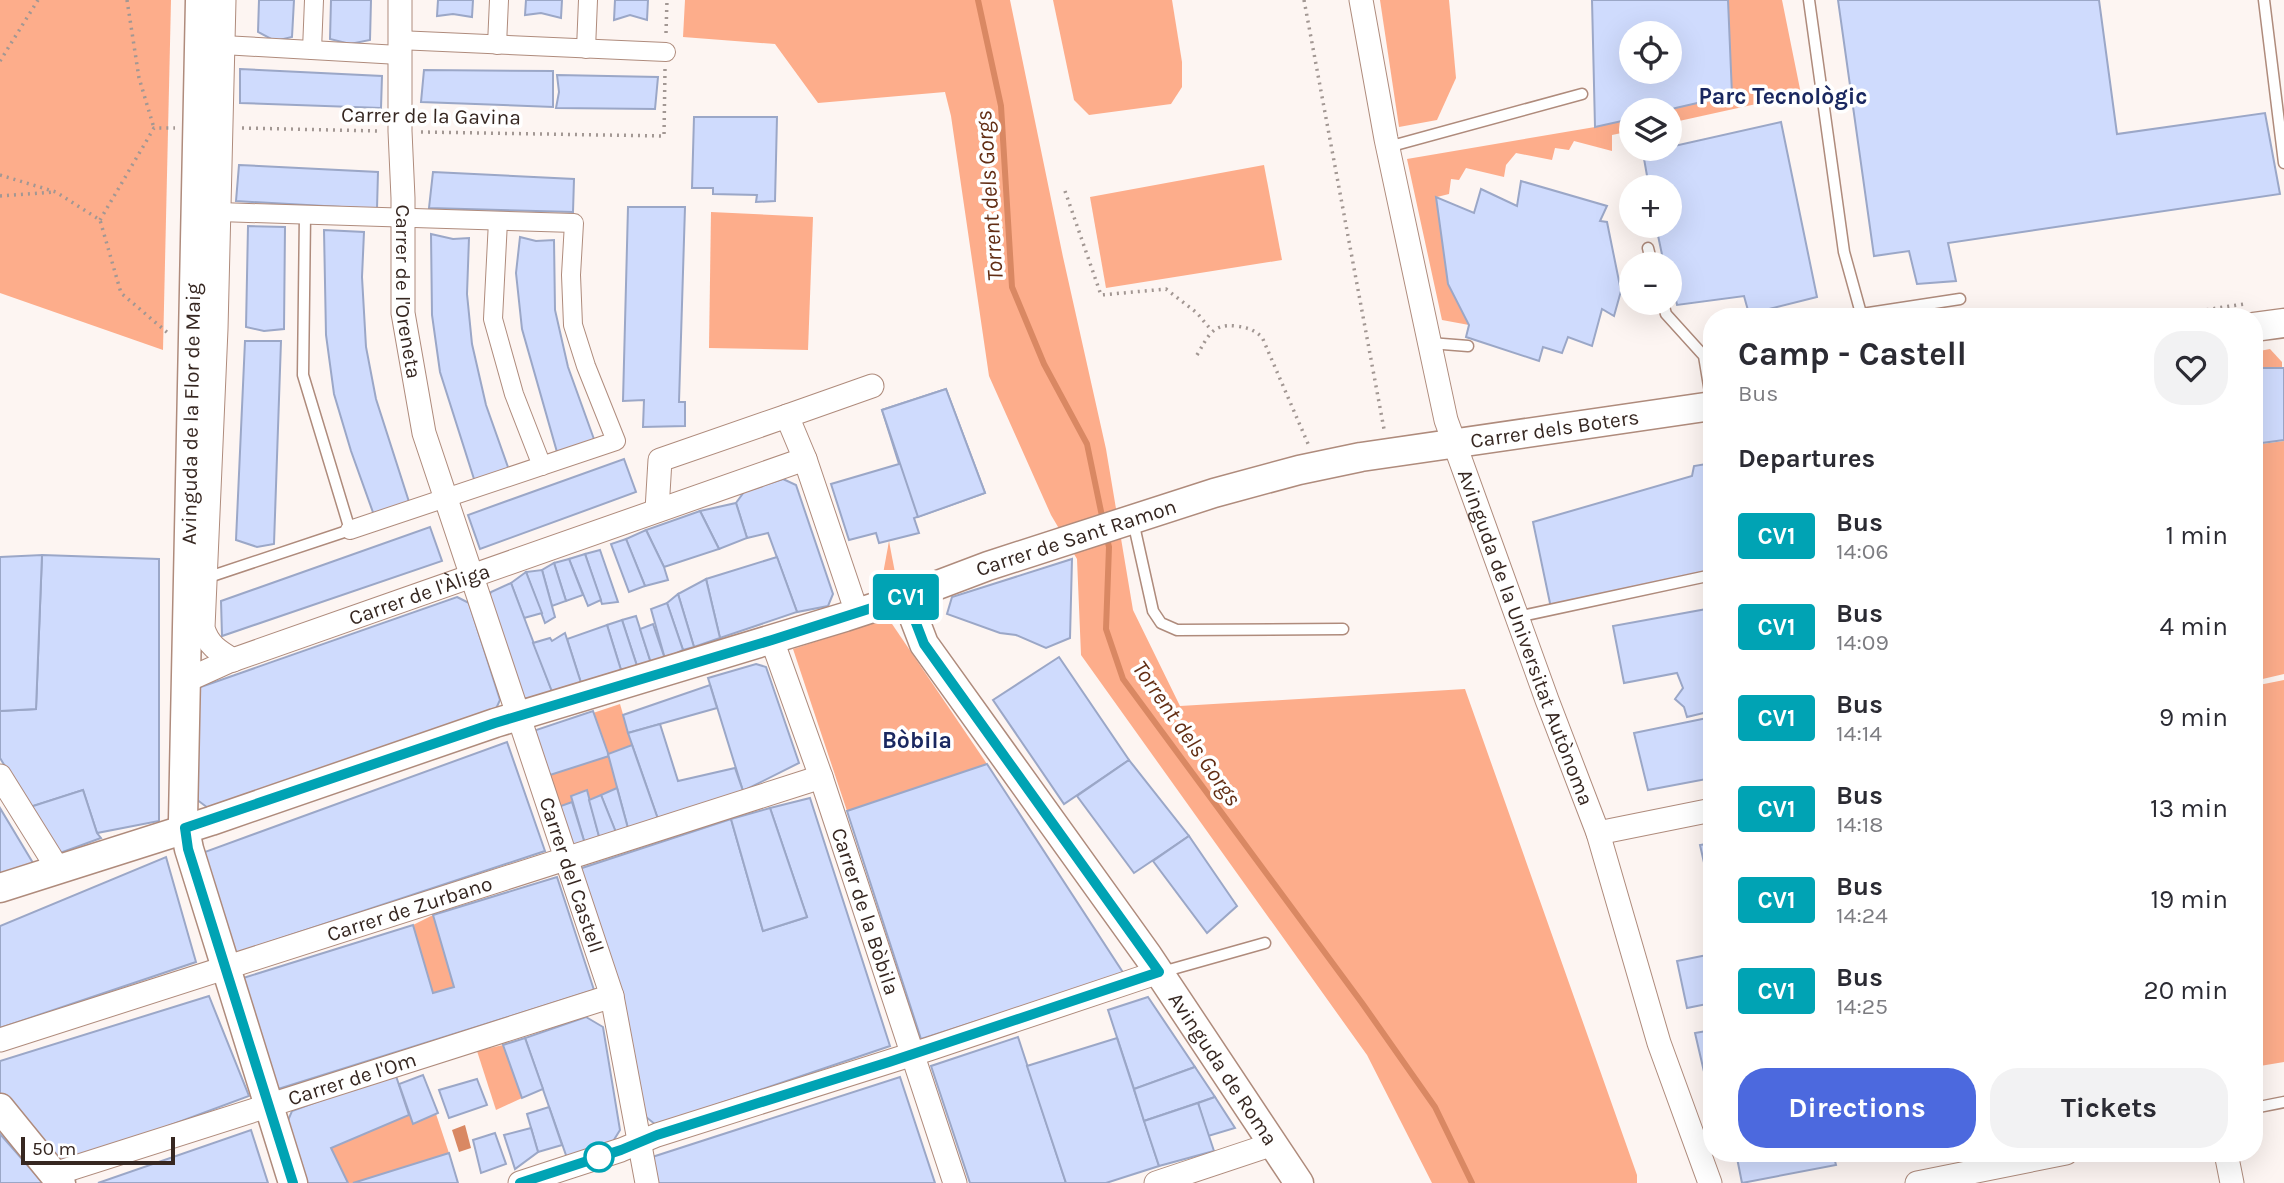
<!DOCTYPE html>
<html lang="en">
<head>
<meta charset="utf-8">
<style>
	:root { --surface:#fff; --page:#f2f2f3; --text:#2b2b33; --muted:#7c7c81; --accent:#4c69de }
	body { margin:0; font-family:Karla,sans-serif; background:var(--page); color:var(--text); height:100vh; display:flex; flex-direction:column; font-size:26px; white-space:nowrap }
	* { box-sizing:border-box; margin:0 }
	p { font-size:23px; color:var(--muted) }
	.icon { flex:none; width:38px; height:38px; fill:none; stroke:currentColor; stroke-width:2; stroke-linecap:round; stroke-linejoin:round }
	.map { position:relative; flex:1; overflow:hidden }
	.drawer { position:absolute; left:1703px; top:308px; width:560px; height:854px; display:flex; flex-direction:column; background:var(--surface); border-radius:28px; box-shadow:0 7px 28px #0002 }
	.drawer>* { flex:none }
	.badge { padding:0 14px; border-radius:5px; font-size:24px; line-height:46px }
	.controls { position:absolute; left:1619px; top:21px; display:grid; gap:14px }
	.controls a { display:grid; place-items:center; width:63px; height:63px; border-radius:50%; background:var(--surface); box-shadow:0 7px 28px #0002; font-size:35px }
	.scale { position:absolute; left:21px; bottom:18px; width:154px; box-sizing:border-box; padding-left:7px; border:4px solid #362721; border-top:0; font-size:19px; line-height:24px; white-space:nowrap; color:#362721; -webkit-text-stroke:5px #fff; paint-order:stroke }
	.map>.badge { position:absolute; translate:-50% -50%; box-shadow:0 0 0 4px #fff }
	h2 { padding:0 35px; font-size:26px; line-height:63px }
	.round { display:grid; place-items:center; flex:none; width:74px; height:74px; border-radius:28px; background:var(--page) }
	.headline { display:flex; align-items:center; justify-content:space-between; height:119px; padding:0 35px }
	h1 { font-size:33px; font-weight:700; line-height:52px }
	.button { display:flex; gap:14px; margin-top:auto; padding:14px 35px }
	.button a { flex:1; height:80px; border-radius:28px; background:var(--accent); color:#fff; font-size:28px; font-weight:700; line-height:80px; text-align:center }
	.button a+a { background:var(--page); color:var(--text) }
	ul { padding:0; list-style:none }
	li { display:flex; align-items:center; gap:21px; height:91px; padding:0 35px }
	li div { flex:1 }
	li b { display:block; font-size:26px }
	li em { font-style:normal }
	li .badge { min-width:77px; font-weight:700; text-align:center }
	.map>svg:first-child { display:block }
	.green { fill:#fdad8b }
	.water { fill:#d98863 }
	.lines { fill:none; stroke-linecap:round; stroke-linejoin:round }
	.stream { stroke:#d98863; stroke-width:6 }
	.building { fill:#cfdbfd; stroke:#9ba7c7; stroke-width:2; fill-rule:evenodd }
	.service-casing { stroke:#af8b7c; stroke-width:13 }
	.pedestrian-casing { stroke:#af8b7c; stroke-width:20 }
	.minor-casing { stroke:#af8b7c; stroke-width:25 }
	.tertiary-casing { stroke:#af8b7c; stroke-width:31 }
	.path { stroke:#a29793; stroke-width:3.5; stroke-dasharray:2 5; stroke-linecap:butt }
	.service { stroke:#fff; stroke-width:10 }
	.pedestrian { stroke:#fff; stroke-width:18 }
	.minor { stroke:#fff; stroke-width:23 }
	.tertiary { stroke:#fff; stroke-width:28 }
	.line-casing { stroke:#fff; stroke-width:16 }
	.line { stroke:#00a3b4; stroke-width:10 }
	.stop-dot { fill:#fff; stroke:#00a3b4; stroke-width:3.5 }
	.labels { text-anchor:middle; stroke-width:7; stroke-linejoin:round; paint-order:stroke }
	.street-label { font-size:21px; fill:#362721; stroke:#fff }
	.neighbourhood-label { font-size:23px; font-weight:bold; fill:#1a2860; stroke:#fff }
	.water-label { font-size:23px; font-style:italic; fill:#632e14; stroke:#fff }
</style>
</head>
<body>
<div class="map">
<svg width="2284" height="1183" viewBox="0 0 2284 1183">
	<rect width="100%" height="100%" fill="#fdf5f2"/>
	<g class="green">
		<path d="M0,0H171L163,350L0,293Z"/>
		<path d="M685,0H1010L1063,257L1106,449L1133,610L1180,706L1465,689L1637,1175V1183H1432L1367,1055L1081,655L1077,559L1051,515L989,376L951,116L945,92L818,103L775,44L683,37Z"/>
		<path d="M1053,0H1172L1182,62V87L1171,104L1089,115L1074,100Z"/>
		<path d="M1380,0H1449L1456,78L1437,120L1399,127Z"/>
		<path d="M1728,0H1782L1801,94L1670,123V110H1667L1732,95Z"/>
		<path d="M1631,119V131L1612,135V151L1574,141L1569,150L1555,148L1552,160L1516,153L1506,165L1504,177L1466,168L1459,180L1451,179L1449,194L1437,197L1448,284L1469,325L1442,320L1407,159L1595,127Z"/>
		<path d="M1264,165L1282,260L1106,288L1090,197Z"/>
		<path d="M711,212L813,217L808,350L709,348Z"/>
		<path d="M2270,349L2282,362V368H2254V352Z"/>
		<path d="M2284,441V674L2254,681V445Z"/>
		<path d="M889,541L896,578L881,585Z"/>
		<path d="M888,618L987,764L847,811L793,649Z"/>
		<path d="M2284,680V1062L2254,1067V686Z"/>
		<path d="M620,704L632,745L608,754L593,713Z"/>
		<path d="M609,756L617,788L589,800L586,791L571,796L572,802L558,807L550,775Z"/>
		<path d="M433,915L454,987L433,993L413,925Z"/>
		<path d="M503,1045L522,1098L496,1110L477,1051Z"/>
		<path d="M409,1114L413,1124L436,1114L449,1153L355,1183H346L331,1148Z"/>
	</g>
	<path class="water" d="M465,1125L471,1148L459,1152L452,1130Z"/>
	<g class="lines">
		<g class="stream">
			<path d="M978,0L1001,106L1012,287L1044,364L1087,444L1103,521"/>
			<path d="M1106,535L1109,547L1106,629L1123,679L1362,1003L1435,1107L1472,1183"/>
		</g>
	</g>
	<g class="building">
		<path d="M259,0H294L292,37L275,41L258,32Z"/>
		<path d="M331,0H371L370,40L350,44L330,39Z"/>
		<path d="M438,0H473L472,17L453,14L437,16Z"/>
		<path d="M526,0H562L561,18L541,13L525,15Z"/>
		<path d="M615,0H648L647,20L630,15L614,20Z"/>
		<path d="M1592,0H1728L1732,95L1667,110H1631V119L1595,127ZM1631,33H1670V72H1631Z"/>
		<path d="M1838,0H2099L2117,134L2265,113L2280,194L1948,243L1956,281L1917,284L1909,251L1874,256Z"/>
		<path d="M240,69L382,76L381,108L240,103Z"/>
		<path d="M424,70L553,71V107L421,102Z"/>
		<path d="M557,75L658,77L655,109L556,108L559,92Z"/>
		<path d="M694,117H777L775,201L756,202L757,195L713,194V188H692Z"/>
		<path d="M1781,122L1817,297L1749,314L1744,296L1677,305L1674,290L1670,295V264H1664L1656,226H1670V187H1649L1643,153Z"/>
		<path d="M239,165L378,172L377,209L236,201Z"/>
		<path d="M433,172L574,179L573,212L429,208Z"/>
		<path d="M1521,181L1607,206L1600,221L1607,222L1621,291L1614,316L1602,309L1592,346L1568,337L1562,353L1543,347L1539,361L1466,337L1469,325L1448,284L1436,197L1474,213L1481,189L1517,206Z"/>
		<path d="M628,207H685L679,402H685V426L643,427L644,400L623,401Z"/>
		<path d="M248,226L285,227L284,329L264,331L246,327Z"/>
		<path d="M324,230L364,232L362,277L366,347L376,399L410,505L375,518L351,451L334,394L326,335Z"/>
		<path d="M431,234L453,239L469,238L467,294L472,344L486,405L509,470L493,479H474L440,372L432,315Z"/>
		<path d="M520,237L536,241L554,240L555,310L568,367L595,442L557,452L522,329L516,273Z"/>
		<path d="M245,341H281L274,544L257,547L236,540Z"/>
		<path d="M2254,368H2284V440L2254,444Z"/>
		<path d="M946,389L985,493L914,518L919,533L879,543L876,533L849,540L831,484L899,464L882,410Z"/>
		<path d="M946,389L985,493L918,517L882,410Z"/>
		<path d="M624,459L636,492L480,549L468,515Z"/>
		<path d="M1706,464L1712,466V571L1551,608L1533,522L1692,476L1694,466Z"/>
		<path d="M783,479L796,485L833,594L828,606L797,612L768,533L747,538L736,503L744,492Z"/>
		<path d="M736,503L747,538L719,549L700,511Z"/>
		<path d="M700,511L719,549L664,567L646,530Z"/>
		<path d="M430,527L442,561L222,636L221,601Z"/>
		<path d="M646,530L664,567L668,580L645,586L626,539Z"/>
		<path d="M626,539L645,586L629,592L611,544Z"/>
		<path d="M600,550L618,602L602,604L585,554Z"/>
		<path d="M585,554L601,600L588,606L569,559Z"/>
		<path d="M42,555L159,559V821L97,833L83,790L30,807L0,758V711L36,709Z"/>
		<path d="M42,555L36,709L0,711V557Z"/>
		<path d="M777,557L797,612L720,638L706,579Z"/>
		<path d="M569,559L583,595L566,601L554,563Z"/>
		<path d="M1072,559L1070,638L1046,648L1016,635L1000,633L947,614L952,597Z"/>
		<path d="M554,563L566,601L552,606L542,570Z"/>
		<path d="M542,570L555,617L545,623L526,572Z"/>
		<path d="M526,572L542,613L524,618L511,583Z"/>
		<path d="M706,579L720,638L694,647L678,594Z"/>
		<path d="M511,583L553,694L529,700L518,695L487,600L491,592Z"/>
		<path d="M678,594L694,647L683,650L667,603Z"/>
		<path d="M457,597L469,603L500,700L495,711L208,808L192,796L195,689Z"/>
		<path d="M667,603L683,650L665,659L651,609Z"/>
		<path d="M1712,608V711L1687,717L1684,707L1675,699L1683,688L1677,673L1624,683L1613,626Z"/>
		<path d="M636,616L651,663L637,666L622,620Z"/>
		<path d="M622,620L637,666L621,670L607,625Z"/>
		<path d="M653,624L665,659L651,663L640,629Z"/>
		<path d="M607,625L621,670L582,686L567,639Z"/>
		<path d="M565,633L582,686L553,694L533,643L550,638L552,641Z"/>
		<path d="M1059,657L1129,760L1064,804L993,700Z"/>
		<path d="M756,664L766,667L799,763L743,791L708,678Z"/>
		<path d="M710,685L717,708L628,733L623,715Z"/>
		<path d="M593,711L609,756L550,775L533,731Z"/>
		<path d="M1712,717V778L1648,790L1634,733Z"/>
		<path d="M660,724L678,781L735,768L743,791L659,822L628,733Z"/>
		<path d="M507,742L545,851L239,952H232L202,853Z"/>
		<path d="M632,745L659,822L629,832L608,754Z"/>
		<path d="M1129,760L1189,836L1134,873L1077,796Z"/>
		<path d="M987,764L1124,974L921,1039L847,811Z"/>
		<path d="M617,788L629,832L617,835L601,795Z"/>
		<path d="M83,790L97,833L101,838L60,853L30,807Z"/>
		<path d="M587,790L600,840L585,844L571,796Z"/>
		<path d="M601,795L617,835L600,840L589,800Z"/>
		<path d="M810,798L890,1046L656,1125L646,1117L579,869L731,819L763,931L807,917L770,808Z"/>
		<path d="M572,802L585,844L570,848L558,807Z"/>
		<path d="M0,808L33,863L0,885Z"/>
		<path d="M770,808L807,917L763,931L731,819Z"/>
		<path d="M1189,836L1237,906L1207,933L1153,861Z"/>
		<path d="M1712,843V898L1700,845Z"/>
		<path d="M166,857L196,962L0,1028V926Z"/>
		<path d="M557,877L594,990L275,1090L240,979L413,925L433,993L454,987L433,915Z"/>
		<path d="M1712,954V1003L1687,1008L1677,961Z"/>
		<path d="M209,996L249,1096L63,1165L0,1099V1061Z"/>
		<path d="M1148,997L1195,1067L1134,1089L1108,1010Z"/>
		<path d="M586,1017L603,1027L620,1130L612,1143L567,1158L525,1038Z"/>
		<path d="M1712,1030V1076H1705L1695,1033Z"/>
		<path d="M1018,1037L1066,1183H970L931,1066Z"/>
		<path d="M525,1038L543,1089L522,1098L503,1045Z"/>
		<path d="M1117,1038L1159,1166L1106,1183H1066L1027,1066Z"/>
		<path d="M1195,1067L1215,1097L1144,1121L1134,1089Z"/>
		<path d="M395,1073L409,1115L331,1148L348,1183H299L283,1132L292,1111Z"/>
		<path d="M423,1075L438,1113L413,1124L399,1084Z"/>
		<path d="M900,1077L935,1183H649L643,1160Z"/>
		<path d="M477,1079L487,1105L449,1118L439,1090Z"/>
		<path d="M1215,1097L1235,1128L1208,1136L1198,1103Z"/>
		<path d="M1198,1103L1214,1151L1159,1166L1144,1121Z"/>
		<path d="M549,1107L562,1145L538,1152L527,1114Z"/>
		<path d="M531,1128L538,1152L515,1169L504,1135Z"/>
		<path d="M251,1130L268,1183H98Z"/>
		<path d="M495,1133L506,1164L481,1173L473,1140Z"/>
		<path d="M0,1134L43,1183H0Z"/>
		<path d="M449,1153L458,1183H353Z"/>
		<path d="M1736,1153H1833L1836,1165L1742,1183Z"/>
	</g>
	<g class="lines">
		<g class="service-casing">
			<g id="service">
				<path d="M1809,0L1844,252L1862,317"/>
				<path d="M2264,0L2284,163"/>
				<path d="M1388,147L1582,94"/>
				<path d="M1648,248L1652,264"/>
				<path d="M1663,303L1666,314L1704,356L1712,404"/>
				<path d="M1862,314L1960,299"/>
				<path d="M1430,343L1468,346"/>
				<path d="M1133,521L1153,611L1161,623L1177,630L1343,629"/>
				<path d="M206,578L350,530L303,375L305,215"/>
				<path d="M1517,617L1712,575"/>
				<path d="M1162,972L1265,943"/>
				<path d="M2254,1108L2284,1102"/>
			</g>
		</g>
		<g class="pedestrian-casing">
			<g id="pedestrian">
				<path d="M398,40L666,52"/>
				<path d="M223,45L399,55"/>
				<path d="M497,45L499,0"/>
				<path d="M586,49L588,0"/>
				<path d="M312,50L314,0"/>
				<path d="M219,212L574,223L571,275L573,325L586,366L616,441L350,530"/>
				<path d="M498,221L493,319L514,394L542,466"/>
			</g>
		</g>
		<g class="minor-casing">
			<g id="minor">
				<path d="M224,0L216,329L203,628C208,645 218,651 233,660"/>
				<path id="s1" d="M400,0V131L403,198V313L424,433L612,996L647,1183"/>
				<path id="s2" d="M1361,0L1386,139L1446,420L1547,700L1598,833L1659,1043L1710,1183"/>
				<path d="M787,416L872,386"/>
				<path d="M657,510L660,460L787,416L805,459L855,607L862,611"/>
				<path id="s3" d="M772,640L821,777L955,1183"/>
				<path id="s4" d="M185,681L227,662L805,459"/>
				<path d="M0,776L58,869"/>
				<path d="M1598,833L1712,810"/>
				<path id="s5" d="M0,1040L821,777"/>
				<path d="M2226,1153L2232,1183"/>
				<path id="s6" d="M54,1174L612,996"/>
				<path d="M520,1183L621,1150L657,1135L929,1049L1159,972"/>
				<path d="M1156,1183L1273,1144"/>
				<path d="M1917,1183L2066,1153"/>
			</g>
		</g>
		<g class="tertiary-casing">
			<g id="tertiary">
				<path d="M200,0L183,820L189,849L293,1183"/>
				<path d="M2254,327L2284,323"/>
				<path id="s7" d="M906,597L924,644L1148,956L1299,1183"/>
				<path id="s8" d="M0,888L211,821L495,723L845,617L906,597L988,566L1214,493L1299,470L1361,457L1712,406"/>
				<path d="M0,1108L61,1183"/>
			</g>
		</g>
		<g class="path">
			<path d="M127,0L139,78L154,128"/>
			<path d="M1304,0L1384,429"/>
			<path d="M666,33L667,0"/>
			<path d="M0,61L38,0"/>
			<path d="M242,128L378,131"/>
			<path d="M421,132L664,136L665,69"/>
			<path d="M0,175L56,192L100,220L121,293L169,334"/>
			<path d="M1065,191L1101,295L1166,289L1197,313L1212,331"/>
			<path d="M0,196L54,192"/>
			<path d="M100,220L154,128H175"/>
			<path d="M2158,317L2244,304"/>
			<path d="M1197,355C1208,337 1212,323 1236,326C1248,328 1253,329 1262,337L1309,446"/>
		</g>
		<use href="#service" class="service"/>
		<use href="#pedestrian" class="pedestrian"/>
		<use href="#minor" class="minor"/>
		<use href="#tertiary" class="tertiary"/>
	</g>
	<g class="lines">
		<g class="line-casing">
			<path id="line" d="M293,1183L188,849L185,828L495,723L772,640L906,597L924,644L1159,972L889,1062L657,1135L621,1150L520,1183"/>
		</g>
		<use href="#line" class="line"/>
	</g>
	<circle class="stop-dot" cx="599" cy="1157" r="14"/>
	<g class="labels">
		<g class="street-label">
			<text transform="translate(431 116) rotate(1)" y="7">Carrer de la Gavina</text>
			<text dy="7" stroke="none"><textPath href="#s1" startOffset="292">Carrer de l'Oreneta</textPath></text>
			<text transform="translate(191 414) rotate(-89)" y="7">Avinguda de la Flor de Maig</text>
			<text dy="7" stroke="none"><textPath href="#s8" startOffset="1624">Carrer dels Boters</textPath></text>
			<text dy="7" stroke="none"><textPath href="#s8" startOffset="1132">Carrer de Sant Ramon</textPath></text>
			<text dy="7" stroke="none"><textPath href="#s4" startOffset="250">Carrer de l'Àliga</textPath></text>
			<text dy="7" stroke="none"><textPath href="#s2" startOffset="660">Avinguda de la Universitat Autònoma</textPath></text>
			<text dy="7" stroke="none"><textPath href="#s1" startOffset="901">Carrer del Castell</textPath></text>
			<text dy="7" stroke="none"><textPath href="#s5" startOffset="430">Carrer de Zurbano</textPath></text>
			<text dy="7" stroke="none"><textPath href="#s3" startOffset="287">Carrer de la Bòbila</textPath></text>
			<text dy="7" stroke="none"><textPath href="#s7" startOffset="570">Avinguda de Roma</textPath></text>
			<text dy="7" stroke="none"><textPath href="#s6" startOffset="313">Carrer de l'Om</textPath></text>
		</g>
		<g class="neighbourhood-label">
			<text x="1783" y="104">Parc Tecnològic</text>
			<text x="917" y="748">Bòbila</text>
		</g>
		<g class="water-label">
			<text transform="translate(989 196) rotate(-94)" y="8">Torrent dels Gorgs</text>
			<text transform="translate(1187 733) rotate(55)" y="8">Torrent dels Gorgs</text>
		</g>
	</g>
</svg>
<div class="controls">
<a><svg class="icon" aria-label="locate" viewBox="0 0 24 24"><circle cx="12" cy="12" r="6"/><path d="M12 2v4M12 18v4M2 12h4M18 12h4"/></svg></a>
<a><svg class="icon" aria-label="layers" viewBox="0 0 24 24"><path d="M12 4l9 5-9 5-9-5zM3 14l9 5 9-5"/></svg></a>
<a>+</a>
<a>−</a>
</div>
<div class="scale">50 m</div>
<b class="badge" style="left:906px;top:597px;background:#00a3b4;color:#fff">CV1</b>
<section class="drawer">
<div class="headline"><div><h1>Camp - Castell</h1><p>Bus</p></div><a class="round"><svg class="icon" aria-label="heart" viewBox="0 0 24 24"><path d="M12 20l-8-8c-3-5 5-10 8-4 3-6 11-1 8 4z"/></svg></a></div>
<h2>Departures</h2>
<ul>
<li><span class="badge" style="background:#00a3b4;color:#fff">CV1</span><div><b>Bus</b><p>14:06</p></div><em>1 min</em></li>
<li><span class="badge" style="background:#00a3b4;color:#fff">CV1</span><div><b>Bus</b><p>14:09</p></div><em>4 min</em></li>
<li><span class="badge" style="background:#00a3b4;color:#fff">CV1</span><div><b>Bus</b><p>14:14</p></div><em>9 min</em></li>
<li><span class="badge" style="background:#00a3b4;color:#fff">CV1</span><div><b>Bus</b><p>14:18</p></div><em>13 min</em></li>
<li><span class="badge" style="background:#00a3b4;color:#fff">CV1</span><div><b>Bus</b><p>14:24</p></div><em>19 min</em></li>
<li><span class="badge" style="background:#00a3b4;color:#fff">CV1</span><div><b>Bus</b><p>14:25</p></div><em>20 min</em></li>
</ul>
<div class="button"><a>Directions</a><a>Tickets</a></div>
</section>
</div>
</body>
</html>
